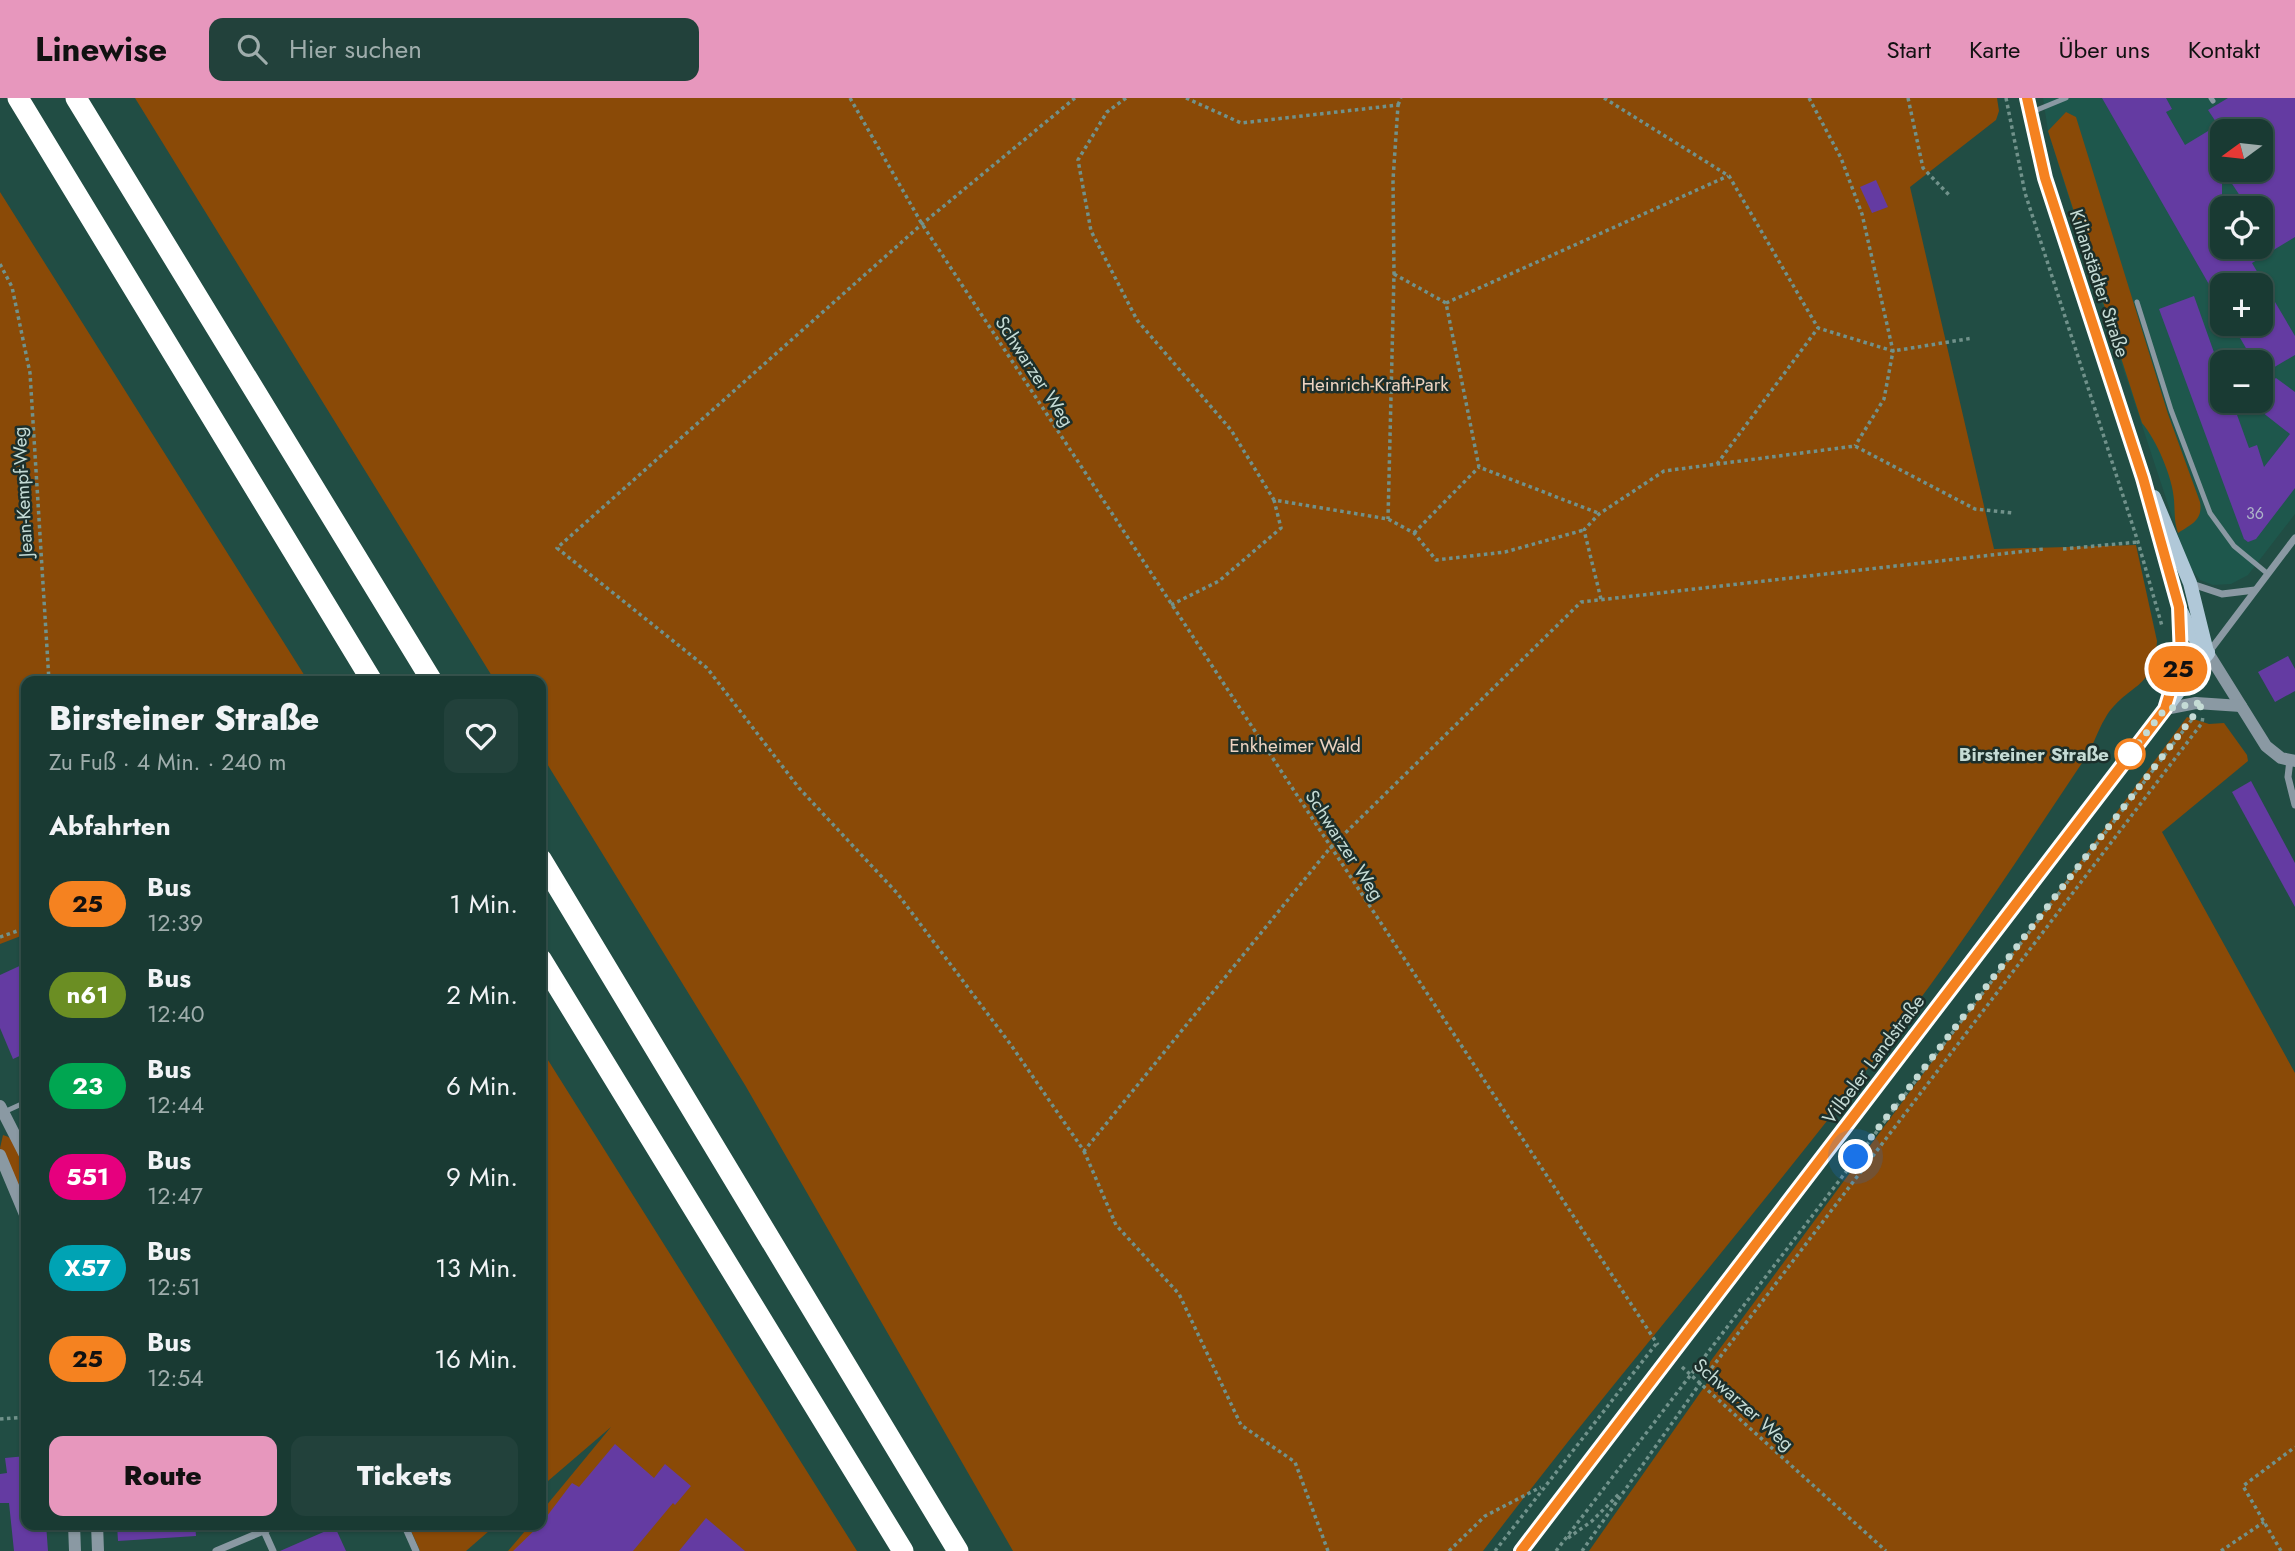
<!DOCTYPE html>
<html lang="de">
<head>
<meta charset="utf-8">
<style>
	:root { --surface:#193a33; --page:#22413b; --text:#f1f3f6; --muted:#9fadac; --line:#37544e; --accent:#e797bd }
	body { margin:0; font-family:Jost,sans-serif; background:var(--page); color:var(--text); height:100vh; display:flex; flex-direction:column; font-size:26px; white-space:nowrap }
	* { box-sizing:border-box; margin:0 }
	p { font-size:23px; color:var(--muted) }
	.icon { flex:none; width:38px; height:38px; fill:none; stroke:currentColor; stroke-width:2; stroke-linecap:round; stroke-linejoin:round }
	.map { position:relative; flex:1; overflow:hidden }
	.details { position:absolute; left:21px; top:578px; width:525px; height:854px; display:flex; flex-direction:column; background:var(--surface); border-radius:14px; box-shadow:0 2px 5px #0004,0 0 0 2px var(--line) }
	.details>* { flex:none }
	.badge { padding:0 14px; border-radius:23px; font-size:24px; line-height:46px }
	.needle { width:46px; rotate:255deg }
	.controls { position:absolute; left:2210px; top:21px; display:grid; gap:14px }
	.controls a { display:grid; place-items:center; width:63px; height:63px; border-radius:14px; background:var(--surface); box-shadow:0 2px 5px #0004,0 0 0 2px var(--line); font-size:35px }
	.you { position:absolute; width:35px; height:35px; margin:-18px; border:5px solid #fff; border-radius:50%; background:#1a73e8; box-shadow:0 0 0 10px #1a73e833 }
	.map>.badge { position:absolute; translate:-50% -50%; box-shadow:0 0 0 4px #fff }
	h2 { padding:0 28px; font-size:26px; line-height:63px }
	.round { display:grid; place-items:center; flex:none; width:74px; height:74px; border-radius:14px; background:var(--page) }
	.overview { display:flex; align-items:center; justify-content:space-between; height:119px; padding:0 28px }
	h1 { font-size:33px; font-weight:800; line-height:52px }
	.button { display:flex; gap:14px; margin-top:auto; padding:14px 28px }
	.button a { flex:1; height:80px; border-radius:14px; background:var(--accent); color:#111; font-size:28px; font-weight:800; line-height:80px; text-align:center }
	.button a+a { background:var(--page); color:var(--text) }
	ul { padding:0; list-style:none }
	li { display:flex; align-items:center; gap:21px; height:91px; padding:0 28px }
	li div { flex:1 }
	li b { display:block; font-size:26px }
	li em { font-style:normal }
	li .badge { min-width:77px; font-weight:700; text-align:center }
	header { display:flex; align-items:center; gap:42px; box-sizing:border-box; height:98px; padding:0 35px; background:var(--accent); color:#111 }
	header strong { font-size:33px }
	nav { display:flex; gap:38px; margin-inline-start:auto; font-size:24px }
	.search { width:490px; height:63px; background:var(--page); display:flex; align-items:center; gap:18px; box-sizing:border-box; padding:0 24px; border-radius:14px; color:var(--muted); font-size:26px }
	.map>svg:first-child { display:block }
	.built { fill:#1e574c; fill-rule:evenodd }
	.green { fill:#8a4a07 }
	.building { fill:#643ba2; fill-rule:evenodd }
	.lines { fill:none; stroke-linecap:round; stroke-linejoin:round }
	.path { stroke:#71928b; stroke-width:3.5; stroke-dasharray:3.5 3.5; stroke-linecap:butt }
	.service { stroke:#8a99a3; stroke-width:5 }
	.minor { stroke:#8a99a3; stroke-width:7 }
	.tertiary { stroke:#8a99a3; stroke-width:12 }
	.secondary { stroke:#b0c8d8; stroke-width:14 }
	.motorway { stroke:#fff; stroke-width:21 }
	.line-casing { stroke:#fff; stroke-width:16 }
	.line { stroke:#f58220; stroke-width:10 }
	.walk { stroke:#c5dbd5; stroke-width:7; stroke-dasharray:0 12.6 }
	.stop-dot { fill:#fff; stroke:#f58220; stroke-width:3.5 }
	.labels { text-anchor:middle; stroke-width:5; stroke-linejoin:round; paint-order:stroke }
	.number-label { font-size:16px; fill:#adb3c8 }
	.street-label { font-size:19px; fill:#c5dbd5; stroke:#1c2f2b }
	.park-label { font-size:19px; fill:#ecd3c1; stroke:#1c2f2b }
	.stop-label { font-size:19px; font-weight:bold; fill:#c5dbd5; stroke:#1c2f2b; text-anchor:end }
</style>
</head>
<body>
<header>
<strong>Linewise</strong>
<div class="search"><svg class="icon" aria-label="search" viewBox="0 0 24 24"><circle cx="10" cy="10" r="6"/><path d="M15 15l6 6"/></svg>Hier suchen</div>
<nav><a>Start</a><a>Karte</a><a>Über uns</a><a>Kontakt</a></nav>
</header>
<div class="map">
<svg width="2295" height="1453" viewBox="0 0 2295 1453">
	<rect width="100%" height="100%" fill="#214d44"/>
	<path class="built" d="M2043,0H2295V416L2248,477L2231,486L2213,487L2200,482L2188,467L2097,191L2048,33ZM2222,33H2261V72H2222ZM2222,110H2261V149H2222ZM2222,187H2261V226H2222ZM2222,264H2261V303H2222Z"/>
	<g class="green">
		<path d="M135,0H1997L1999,13L1996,22L1910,89L1994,451L2136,447L2157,543C2153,593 2130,584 2107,617C2100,628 2095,641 2090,653C2045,720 2001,788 1954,854C1807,1061 1636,1251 1483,1453H1013L745,987L541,656V583H495Z"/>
		<path d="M2066,14L2076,19L2168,316L2200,404C2203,422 2192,426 2178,435C2174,423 2175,415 2174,402C2173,380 2156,341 2142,325L2048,33Z"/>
		<path d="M0,94L308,583H26V836L0,846Z"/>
		<path d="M2187,619L2209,626L2224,625L2247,657L2248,663L2162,734L2295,975V1453H1589L1707,1285L1710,1264Z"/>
		<path d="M541,951L857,1453H508L531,1426H541V1414L611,1329L541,1389Z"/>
		<path d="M3,1037C27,1042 26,1089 26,1108L0,1050Z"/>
		<path d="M408,1426H497L466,1453H420Z"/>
	</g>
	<g class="building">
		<path d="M2102,0H2166L2172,11L2166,14L2185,47L2218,27L2208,12L2228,0H2295V139L2252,165L2295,238V257L2261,277V264H2254L2232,226H2261V187H2222V209ZM2222,33H2261V72H2223L2248,110H2261V149H2222Z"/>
		<path d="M1876,82L1888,109L1872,115L1860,89Z"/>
		<path d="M2194,198L2222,277V303H2232L2249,350L2257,347L2264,369L2290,336L2248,303H2261V290L2276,280L2295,294V390L2256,441L2248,444L2244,441L2159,211Z"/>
		<path d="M2288,558L2295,571V593L2275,604L2258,574Z"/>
		<path d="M2251,683L2295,765V809L2232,694Z"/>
		<path d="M26,865V955L13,961L0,930V877Z"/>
		<path d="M615,1346L654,1380L665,1366L691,1388L675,1407L673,1405L633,1453H513L541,1426L572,1385L579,1389Z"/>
		<path d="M26,1358V1426H46L48,1453H14L9,1405H0V1376L7,1375L5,1360Z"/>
		<path d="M706,1420L745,1453H679Z"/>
		<path d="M117,1426H195L196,1438L118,1443Z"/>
		<path d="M335,1429L346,1453H280Z"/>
	</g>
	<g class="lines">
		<g class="path">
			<path d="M850,0L922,126L1658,1247"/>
			<path d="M1075,0L922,126L557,450L707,570L799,690L897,795L1011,947L1084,1053L1330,750L1581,504L2044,451"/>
			<path d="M1126,0L1107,14L1078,62L1091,133L1137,222L1231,332L1274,402L1388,421L1414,435L1436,462L1505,454L1584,432"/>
			<path d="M1186,0L1241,25L1398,7L1393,82L1394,176L1388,421"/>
			<path d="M1604,0L1729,78L1818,230"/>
			<path d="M1809,0L1841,60L1862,116L1893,253L1884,301L1855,348"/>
			<path d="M1908,0L1923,70L1950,98"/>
			<path d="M2006,0L2025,95L2138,444L2162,528"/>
			<path d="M1398,7L1401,0"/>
			<path d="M0,166L12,189L30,275L49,583"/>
			<path d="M1394,176L1446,205L1479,369L1598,415"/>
			<path d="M1446,205L1728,78"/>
			<path d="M1717,366L1818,230L1893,253L1973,240"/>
			<path d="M1414,435L1479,369"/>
			<path d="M2063,451L2138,444"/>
			<path d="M1601,501L1584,432L1599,416L1664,373L1855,348L1975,411L2013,415"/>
			<path d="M1171,507L1219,483L1281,430L1274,402"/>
			<path d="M0,839L26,830"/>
			<path d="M1084,1053L1116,1127L1179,1196L1241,1327L1295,1364L1328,1453"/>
			<path d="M1682,1269L1886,1453"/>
			<path d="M0,1321L26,1319"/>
			<path d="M1568,1440L1592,1423L1620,1395"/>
			<path d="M1449,1453L1485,1418L1541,1389"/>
			<path d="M1495,1453L1656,1246"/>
			<path d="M1556,1453L2193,620"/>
			<path d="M1582,1453L1701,1284L2202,625L2203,618"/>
			<path d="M2221,1453L2264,1424"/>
			<path d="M2281,1453L2243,1388L2295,1349"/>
		</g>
		<g class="service">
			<path d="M2211,0L2213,3"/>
			<path d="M2032,14L2066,0"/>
			<path d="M2137,204L2171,312L2210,415L2234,448L2268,476"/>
			<path d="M4,1014L26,1004"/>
		</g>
		<g class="minor">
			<path d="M2192,486L2222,496L2255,492"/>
			<path d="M2209,554L2295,440"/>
			<path d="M2290,662L2288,679L2295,707"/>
			<path d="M404,1426L416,1453"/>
			<path d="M264,1433L273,1453"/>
			<path d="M216,1453L280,1426"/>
		</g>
		<g class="tertiary">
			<path d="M2208,555L2266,648L2281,660L2295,663"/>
			<path d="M2165,611L2196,605L2241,608"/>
			<path d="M0,1008L26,1059"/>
			<path d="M0,1057L26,1119"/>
			<path d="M74,1426L75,1453"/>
			<path d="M97,1426L98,1453"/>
		</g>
		<g class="secondary">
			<path d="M2027,0L2045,80L2143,379L2179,509L2192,536L2208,555"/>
			<path d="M2154,399L2190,485L2207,554"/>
			<path d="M2169,600L2181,559L2179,517"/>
			<path d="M1521,1453L2208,555"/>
		</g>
		<g class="motorway">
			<path d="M18,0L372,583"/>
			<path d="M76,0L432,583"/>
			<path d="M541,761L958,1453"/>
			<path d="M541,861L903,1453"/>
		</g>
	</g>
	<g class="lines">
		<g class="line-casing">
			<path id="line" d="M1521,1453L2165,611L2181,559L2179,509L2143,380L2045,80L2027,0"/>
		</g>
		<use href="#line" class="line"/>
		<path class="walk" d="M1856,1059L2204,604L2165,611L2130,656"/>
	</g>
	<circle class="stop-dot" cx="2130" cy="656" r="14"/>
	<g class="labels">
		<g class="number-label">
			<text x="2255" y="421">36</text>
		</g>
		<g class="street-label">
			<text transform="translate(2100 185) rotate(72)" y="7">Kilianstädter Straße</text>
			<text transform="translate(1035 273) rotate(57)" y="7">Schwarzer Weg</text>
			<text transform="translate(22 394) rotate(-93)" y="7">Jean-Kempf-Weg</text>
			<text transform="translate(1345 747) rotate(57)" y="7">Schwarzer Weg</text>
			<text transform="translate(1873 961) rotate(-53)" y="7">Vilbeler Landstraße</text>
			<text transform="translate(1744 1306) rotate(42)" y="7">Schwarzer Weg</text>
		</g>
		<g class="park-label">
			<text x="1375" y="293">Heinrich-Kraft-Park</text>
			<text x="1295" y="654">Enkheimer Wald</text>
		</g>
		<g class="stop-label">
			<text x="2109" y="663">Birsteiner Straße</text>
		</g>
	</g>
</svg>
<div class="controls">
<a><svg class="needle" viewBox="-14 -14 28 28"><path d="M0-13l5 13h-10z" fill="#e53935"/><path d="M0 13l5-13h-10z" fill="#9fadac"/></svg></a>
<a><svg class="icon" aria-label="locate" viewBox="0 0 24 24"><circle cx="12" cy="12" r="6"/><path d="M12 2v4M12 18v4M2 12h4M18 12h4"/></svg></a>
<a>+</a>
<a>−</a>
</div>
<div class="you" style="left:1856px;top:1059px"></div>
<b class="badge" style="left:2178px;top:571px;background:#f58220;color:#111">25</b>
<section class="details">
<div class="overview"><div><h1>Birsteiner Straße</h1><p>Zu Fuß · 4 Min. · 240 m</p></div><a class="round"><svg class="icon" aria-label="heart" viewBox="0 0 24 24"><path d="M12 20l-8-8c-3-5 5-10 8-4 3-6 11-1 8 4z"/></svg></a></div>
<h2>Abfahrten</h2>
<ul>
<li><span class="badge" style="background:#f58220;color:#111">25</span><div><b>Bus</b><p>12:39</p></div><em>1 Min.</em></li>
<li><span class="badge" style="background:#6b8e23;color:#fff">n61</span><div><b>Bus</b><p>12:40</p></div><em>2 Min.</em></li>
<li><span class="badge" style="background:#00a651;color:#fff">23</span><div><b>Bus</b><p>12:44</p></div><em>6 Min.</em></li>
<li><span class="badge" style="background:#e6007e;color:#fff">551</span><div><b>Bus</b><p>12:47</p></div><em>9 Min.</em></li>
<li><span class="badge" style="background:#00a3b4;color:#fff">X57</span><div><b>Bus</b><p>12:51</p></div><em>13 Min.</em></li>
<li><span class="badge" style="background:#f58220;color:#111">25</span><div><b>Bus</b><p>12:54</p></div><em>16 Min.</em></li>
</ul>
<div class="button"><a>Route</a><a>Tickets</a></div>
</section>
</div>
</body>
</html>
